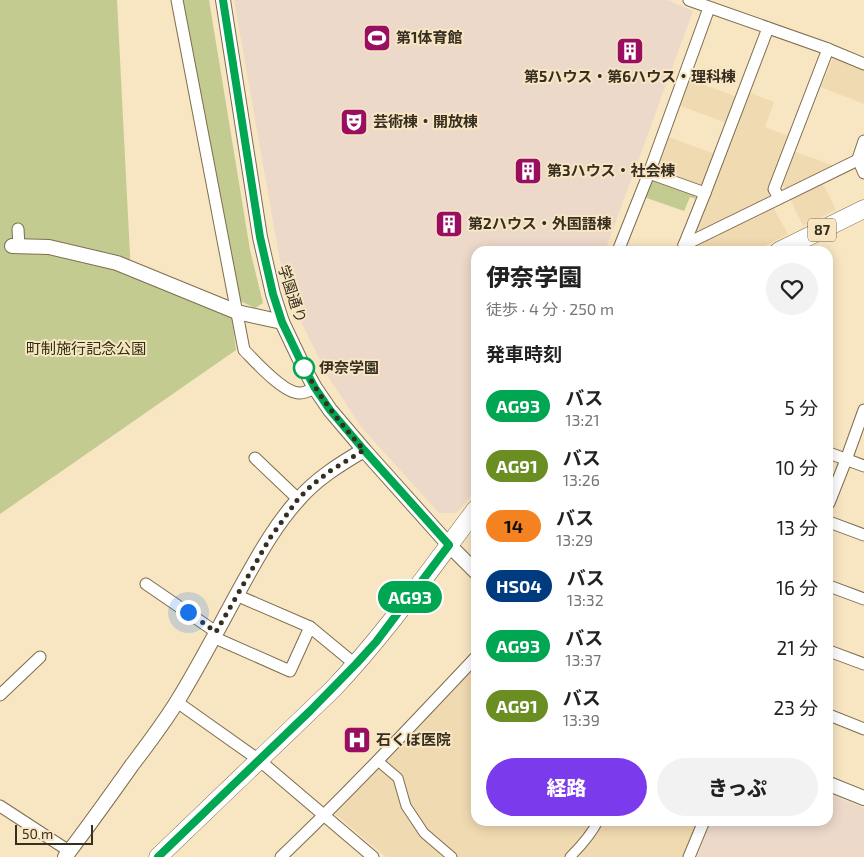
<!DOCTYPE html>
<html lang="ja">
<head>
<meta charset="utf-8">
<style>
	:root { --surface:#fff; --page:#f2f2f2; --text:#222; --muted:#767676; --accent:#7c3aed }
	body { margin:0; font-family:"Exo 2","Noto Sans JP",sans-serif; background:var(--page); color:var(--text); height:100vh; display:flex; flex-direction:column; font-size:19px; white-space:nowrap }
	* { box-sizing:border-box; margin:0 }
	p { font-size:16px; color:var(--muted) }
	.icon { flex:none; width:28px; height:28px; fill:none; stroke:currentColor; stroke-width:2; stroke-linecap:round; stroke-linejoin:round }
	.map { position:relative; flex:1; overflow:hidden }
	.sheet { position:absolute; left:471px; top:246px; width:362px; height:580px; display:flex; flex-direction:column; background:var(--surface); border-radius:15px; box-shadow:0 2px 12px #0003 }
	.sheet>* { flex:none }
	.badge { padding:0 10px; border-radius:16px; font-size:18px; line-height:32px }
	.scale { position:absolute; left:15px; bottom:12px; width:78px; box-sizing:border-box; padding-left:5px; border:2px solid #352e21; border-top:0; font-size:14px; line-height:18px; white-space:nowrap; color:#352e21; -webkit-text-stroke:4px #f8e5c2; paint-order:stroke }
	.you { position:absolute; width:25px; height:25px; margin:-12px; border:4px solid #fff; border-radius:50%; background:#1a73e8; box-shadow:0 0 0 8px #1a73e833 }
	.map>.badge { position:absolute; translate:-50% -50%; box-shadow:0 0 0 2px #fff }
	h2 { padding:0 15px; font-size:19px; line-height:45px }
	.round { display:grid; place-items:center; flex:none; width:52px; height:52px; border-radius:26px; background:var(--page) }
	.headline { display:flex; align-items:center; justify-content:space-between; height:85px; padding:0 15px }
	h1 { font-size:24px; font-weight:800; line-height:38px }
	.primary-button { display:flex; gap:10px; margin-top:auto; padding:10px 15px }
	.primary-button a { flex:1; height:58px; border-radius:30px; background:var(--accent); color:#fff; font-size:20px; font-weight:800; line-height:58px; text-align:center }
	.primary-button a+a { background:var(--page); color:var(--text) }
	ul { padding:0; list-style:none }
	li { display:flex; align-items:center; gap:15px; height:60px; padding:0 15px }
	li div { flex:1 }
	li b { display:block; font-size:19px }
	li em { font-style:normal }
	li .badge { min-width:55px; font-weight:700; text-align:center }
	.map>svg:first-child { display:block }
	.built { fill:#f0dab1 }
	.education { fill:#edd9ca }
	.green { fill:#c3cb91 }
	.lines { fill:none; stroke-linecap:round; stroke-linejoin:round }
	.pedestrian-casing { stroke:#7e6d4e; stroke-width:11 }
	.minor-casing { stroke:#7e6d4e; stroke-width:13 }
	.tertiary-casing { stroke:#7e6d4e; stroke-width:16 }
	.primary-casing { stroke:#7e6d4e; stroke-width:19 }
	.pedestrian { stroke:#fff; stroke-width:9 }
	.minor { stroke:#fff; stroke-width:11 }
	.tertiary { stroke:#fff; stroke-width:14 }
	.primary { stroke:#fff; stroke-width:18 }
	.line-casing { stroke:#fff; stroke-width:11 }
	.line { stroke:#00a651; stroke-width:8 }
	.walk { stroke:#352e21; stroke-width:5; stroke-dasharray:0 9 }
	.stop-dot { fill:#fff; stroke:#00a651; stroke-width:2.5 }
	.labels { text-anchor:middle; stroke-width:4; stroke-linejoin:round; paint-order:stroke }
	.shield { fill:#f8e5c2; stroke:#706551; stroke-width:1 }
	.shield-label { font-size:14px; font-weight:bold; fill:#352e21 }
	.poi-label { font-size:15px; font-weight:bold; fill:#352e21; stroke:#f8e5c2; text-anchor:start }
	.street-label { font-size:15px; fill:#352e21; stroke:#f8e5c2 }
	.park-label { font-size:15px; fill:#2c2f11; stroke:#f8e5c2 }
	.stop-label { font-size:15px; font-weight:bold; fill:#352e21; stroke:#f8e5c2; text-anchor:start }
</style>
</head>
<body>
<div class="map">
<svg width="864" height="857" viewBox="0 0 864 857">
	<rect width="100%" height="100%" fill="#f8e5c2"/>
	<g class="built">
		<path d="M833,58L864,70V104L821,87Z"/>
		<path d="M689,79L737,97L727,123L678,105Z"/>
		<path d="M748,92L774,102L765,127L791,137L768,198L701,233L696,228Z"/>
		<path d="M666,136L715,154L704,185L700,187L657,171L654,166Z"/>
		<path d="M795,152L835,166L788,189L782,186Z"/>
		<path d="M822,182L836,210L803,226L790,199Z"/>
		<path d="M773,207L788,234L755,251H692L693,246Z"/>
		<path d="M476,666V821H699L684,857H386L335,814Z"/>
	</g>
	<g class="education">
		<path d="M234,0H667L693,11L605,251H476V488L457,513H439L362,428L327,375L297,313L280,261Z"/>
		<path d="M829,794L864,808V857H697L711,821H829Z"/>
	</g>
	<g class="green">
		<path d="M0,0H117L131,275L232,318L236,350L0,514Z"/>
		<path d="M182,0H209L250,250L263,303L255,308L240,301Z"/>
		<path d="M654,178L695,195L696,199L690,197L684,211L644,197L650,180Z"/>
	</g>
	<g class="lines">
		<g class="pedestrian-casing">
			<g id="pedestrian">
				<path d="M378,761L398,778L406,806L424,833L452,857"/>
				<path d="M570,857C581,846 591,835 598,821"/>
			</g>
		</g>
		<g class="minor-casing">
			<g id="minor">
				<path d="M177,0L244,350C255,361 284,394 300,393C305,393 311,390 315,388"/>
				<path d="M689,0L828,49L864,64"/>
				<path d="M864,141L858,159L864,173"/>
				<path d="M649,173L705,193"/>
				<path d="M779,198L774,189L828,49"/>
				<path d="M18,229L19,246"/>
				<path d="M684,245L705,193L768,28"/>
				<path d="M684,245L864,157"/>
				<path d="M618,251L649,173L709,8"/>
				<path d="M829,453L864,466"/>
				<path d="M255,458L298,499"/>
				<path d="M829,503L846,460L864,410"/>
				<path d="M829,522L864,535"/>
				<path d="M146,584L216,632"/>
				<path d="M829,586L864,599"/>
				<path d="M310,627L356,665"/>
				<path d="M213,637L290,671L310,627L236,595"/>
				<path d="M829,651L864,664"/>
				<path d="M0,695L40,657"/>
				<path d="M177,702L259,760L373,857"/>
				<path d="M829,715L864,729"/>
				<path d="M0,806L69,851"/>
				<path d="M281,857C349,792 412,725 476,657"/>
				<path d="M689,857L704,821"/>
			</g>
		</g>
		<g class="tertiary-casing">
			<g id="tertiary">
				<path d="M223,0L260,237L273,294L282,322L303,366L315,388L330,410L364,450L449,545L476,572"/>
				<path d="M12,246L49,247L117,263L237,312L282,322"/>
				<path d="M829,784L864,798"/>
				<path d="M65,857C88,827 110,796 132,765C148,744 164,723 178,700C202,661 223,619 246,578C261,551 277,523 298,500C316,479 340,464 364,450"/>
			</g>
		</g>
		<g class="primary-casing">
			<g id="primary">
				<path d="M779,251L864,209"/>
				<path d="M158,857L333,689C386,633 430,570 476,509"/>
			</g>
		</g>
		<use href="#pedestrian" class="pedestrian"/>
		<use href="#minor" class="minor"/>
		<use href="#tertiary" class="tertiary"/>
		<use href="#primary" class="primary"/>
	</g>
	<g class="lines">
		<g class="line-casing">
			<path id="line" d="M158,857L310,711L356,664L376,642L449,545L364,450L330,410L315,388L303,366L282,322L273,294L260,237L223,0"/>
		</g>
		<use href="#line" class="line"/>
		<path class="walk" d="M188,612L216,632L270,538L298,499L312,485L330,471L364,450C340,423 320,398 303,366L304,368"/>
	</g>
	<defs>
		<g id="stadium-square" transform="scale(1.4375)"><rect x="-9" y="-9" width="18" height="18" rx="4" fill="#990e61" stroke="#f8e5c2"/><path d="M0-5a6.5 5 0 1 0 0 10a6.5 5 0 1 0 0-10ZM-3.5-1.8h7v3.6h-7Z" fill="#fff"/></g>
		<g id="building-square" transform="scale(1.4375)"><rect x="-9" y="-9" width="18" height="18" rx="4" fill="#990e61" stroke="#f8e5c2"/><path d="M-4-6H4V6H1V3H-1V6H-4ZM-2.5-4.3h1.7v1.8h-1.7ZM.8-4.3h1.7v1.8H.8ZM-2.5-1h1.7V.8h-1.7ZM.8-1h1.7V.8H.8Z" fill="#fff"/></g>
		<g id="theatre-square" transform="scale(1.4375)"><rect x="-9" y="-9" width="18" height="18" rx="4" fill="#990e61" stroke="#f8e5c2"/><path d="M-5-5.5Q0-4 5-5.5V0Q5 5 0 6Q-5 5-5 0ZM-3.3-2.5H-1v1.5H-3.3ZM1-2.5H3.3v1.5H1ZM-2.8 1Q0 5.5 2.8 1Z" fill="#fff"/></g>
		<g id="hospital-square" transform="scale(1.4375)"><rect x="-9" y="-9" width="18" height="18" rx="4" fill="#990e61" stroke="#f8e5c2"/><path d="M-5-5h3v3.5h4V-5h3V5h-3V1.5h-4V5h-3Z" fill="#fff"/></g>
	</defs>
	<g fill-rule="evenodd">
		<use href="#stadium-square" x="377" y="38"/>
		<use href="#building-square" x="630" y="51"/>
		<use href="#theatre-square" x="354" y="122"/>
		<use href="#building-square" x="528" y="171"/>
		<use href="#building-square" x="449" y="224"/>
		<use href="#hospital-square" x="357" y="740"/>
	</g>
	<circle class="stop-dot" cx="304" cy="368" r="10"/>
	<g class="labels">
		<rect class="shield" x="808" y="218.5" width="28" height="23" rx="4"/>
		<g class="shield-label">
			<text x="822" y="235">87</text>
		</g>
		<g class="poi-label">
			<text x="396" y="43">第1体育館</text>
			<text x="630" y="82" text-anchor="middle">第5ハウス・第6ハウス・理科棟</text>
			<text x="373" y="127">芸術棟・開放棟</text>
			<text x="547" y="176">第3ハウス・社会棟</text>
			<text x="468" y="229">第2ハウス・外国語棟</text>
			<text x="376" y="745">石くぼ医院</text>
		</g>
		<g class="street-label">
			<text transform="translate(292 294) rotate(72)" y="5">学園通り</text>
		</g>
		<g class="park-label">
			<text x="86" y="354">町制施行記念公園</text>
		</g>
		<g class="stop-label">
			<text x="319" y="373">伊奈学園</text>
		</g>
	</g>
</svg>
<div class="scale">50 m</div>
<div class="you" style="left:188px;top:612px"></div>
<b class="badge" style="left:410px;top:597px;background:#00a651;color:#fff">AG93</b>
<section class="sheet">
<div class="headline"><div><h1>伊奈学園</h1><p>徒歩 · 4 分 · 250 m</p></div><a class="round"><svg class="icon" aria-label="heart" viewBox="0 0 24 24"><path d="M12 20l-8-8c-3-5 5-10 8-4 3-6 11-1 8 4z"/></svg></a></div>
<h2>発車時刻</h2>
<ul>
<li><span class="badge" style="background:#00a651;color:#fff">AG93</span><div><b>バス</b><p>13:21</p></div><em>5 分</em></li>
<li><span class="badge" style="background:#6b8e23;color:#fff">AG91</span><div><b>バス</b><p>13:26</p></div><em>10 分</em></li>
<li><span class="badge" style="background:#f58220;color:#111">14</span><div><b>バス</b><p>13:29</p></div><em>13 分</em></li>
<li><span class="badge" style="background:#003b80;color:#fff">HS04</span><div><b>バス</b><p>13:32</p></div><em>16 分</em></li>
<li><span class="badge" style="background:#00a651;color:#fff">AG93</span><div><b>バス</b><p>13:37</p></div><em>21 分</em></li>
<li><span class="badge" style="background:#6b8e23;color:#fff">AG91</span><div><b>バス</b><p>13:39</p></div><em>23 分</em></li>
</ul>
<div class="primary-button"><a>経路</a><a>きっぷ</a></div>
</section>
</div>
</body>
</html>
